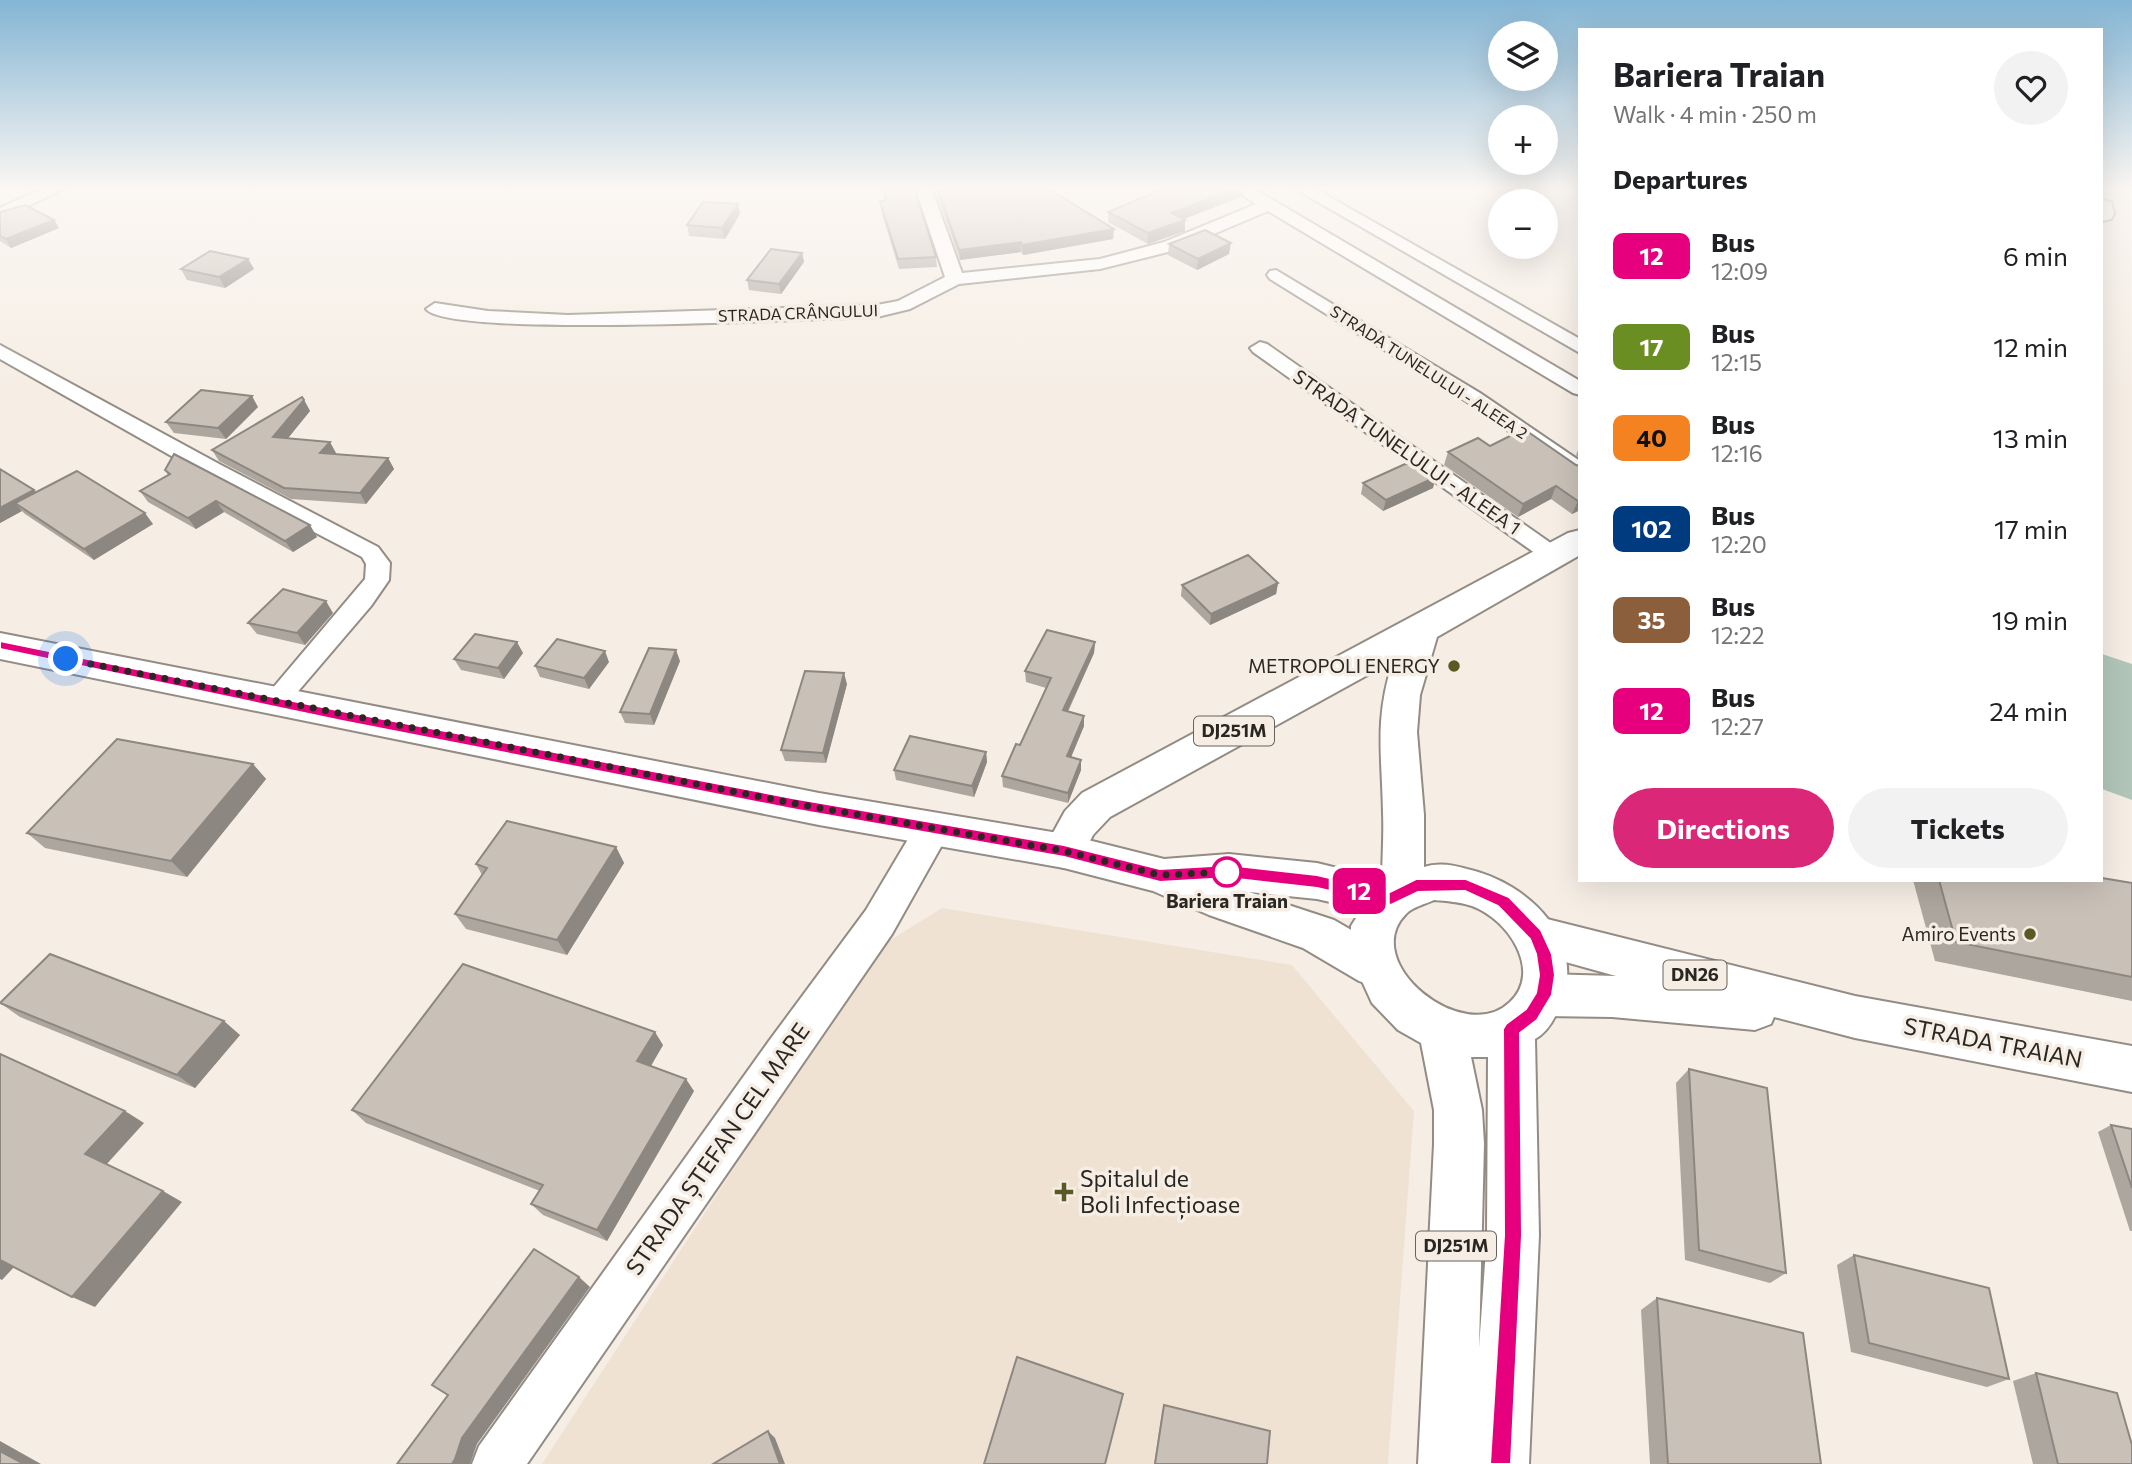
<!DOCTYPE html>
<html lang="en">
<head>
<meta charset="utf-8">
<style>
	:root { --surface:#fff; --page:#f2f2f2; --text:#202124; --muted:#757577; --accent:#db2777 }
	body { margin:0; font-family:Commissioner,sans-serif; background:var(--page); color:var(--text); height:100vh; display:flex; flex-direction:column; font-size:26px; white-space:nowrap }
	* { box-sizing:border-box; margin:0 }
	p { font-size:23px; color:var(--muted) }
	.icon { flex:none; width:38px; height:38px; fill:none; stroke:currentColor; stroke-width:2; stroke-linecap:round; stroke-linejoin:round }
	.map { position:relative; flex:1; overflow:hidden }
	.panel { position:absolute; left:1578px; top:28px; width:525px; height:854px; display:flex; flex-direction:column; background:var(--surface); border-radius:0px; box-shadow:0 7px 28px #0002 }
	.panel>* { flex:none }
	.badge { padding:0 14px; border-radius:10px; font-size:24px; line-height:46px }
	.fabs { position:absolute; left:1488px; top:21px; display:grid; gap:14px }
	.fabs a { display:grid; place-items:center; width:70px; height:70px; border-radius:50%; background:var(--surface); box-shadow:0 7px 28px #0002; font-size:35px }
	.you { position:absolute; width:35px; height:35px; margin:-18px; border:5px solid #fff; border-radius:50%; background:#1a73e8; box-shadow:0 0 0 10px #1a73e833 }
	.map>.badge { position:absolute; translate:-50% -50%; box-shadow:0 0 0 4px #fff }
	h2 { padding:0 35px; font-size:26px; line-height:63px }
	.round { display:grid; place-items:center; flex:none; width:74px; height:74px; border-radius:37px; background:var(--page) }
	.headline { display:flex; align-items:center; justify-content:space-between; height:119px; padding:0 35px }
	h1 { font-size:33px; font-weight:700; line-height:52px }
	.primary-button { display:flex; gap:14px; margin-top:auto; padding:14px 35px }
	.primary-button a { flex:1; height:80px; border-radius:42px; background:var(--accent); color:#fff; font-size:28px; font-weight:700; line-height:80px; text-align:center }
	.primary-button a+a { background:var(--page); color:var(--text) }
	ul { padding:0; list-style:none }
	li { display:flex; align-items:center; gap:21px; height:91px; padding:0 35px }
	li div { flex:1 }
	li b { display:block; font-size:26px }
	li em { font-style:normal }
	li .badge { min-width:77px; font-weight:700; text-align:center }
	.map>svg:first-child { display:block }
	.built { fill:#efe2d3 }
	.green { fill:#b1c6b9 }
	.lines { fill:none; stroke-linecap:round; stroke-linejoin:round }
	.minor-casing { stroke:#938c84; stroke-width:4 }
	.tertiary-casing { stroke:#938c84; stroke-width:4 }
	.primary-casing { stroke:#938c84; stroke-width:4 }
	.trunk-casing { stroke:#938c84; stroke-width:4 }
	.minor { fill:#fff; fill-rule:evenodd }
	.tertiary { fill:#fff; fill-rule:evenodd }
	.primary { fill:#fff; fill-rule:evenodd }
	.trunk { fill:#fff; fill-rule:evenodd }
	.wall { fill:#ada69e }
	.shaded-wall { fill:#8d8781 }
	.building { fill:#c9c1b8; stroke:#8d8781; stroke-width:2 }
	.line { fill:#e6007e; stroke:#fff; stroke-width:2 }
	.walk { stroke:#2a2723; stroke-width:7; stroke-dasharray:0 12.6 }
	.poi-dot { fill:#5a5926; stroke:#f6eee5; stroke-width:2.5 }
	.stop-dot { fill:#fff; stroke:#e6007e; stroke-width:3.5 }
	.labels { text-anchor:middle; stroke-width:7; stroke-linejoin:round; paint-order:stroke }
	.far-street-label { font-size:16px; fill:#2a2723; stroke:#f6eee5 }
	.shield { fill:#f6eee5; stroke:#67635d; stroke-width:2 }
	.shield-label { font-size:18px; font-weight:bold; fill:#2a2723 }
	.street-label { font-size:19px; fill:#2a2723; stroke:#f6eee5 }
	.poi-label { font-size:19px; fill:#2a2723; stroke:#f6eee5; text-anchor:end }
	.stop-label { font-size:19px; font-weight:bold; fill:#2a2723; stroke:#f6eee5 }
	.near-street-label { font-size:23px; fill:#2a2723; stroke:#f6eee5 }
	.near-poi-label { font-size:23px; fill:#2a2723; stroke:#f6eee5; text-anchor:start }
</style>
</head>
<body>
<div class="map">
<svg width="2132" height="1464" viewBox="0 0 2132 1464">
	<rect width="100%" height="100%" fill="#f6eee5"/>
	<path class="built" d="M942,908L1292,965L1414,1111L1388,1464H542L876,949Z"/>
	<path class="green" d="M2102,654L2132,664V800L2102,789Z"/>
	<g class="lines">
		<g class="minor-casing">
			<g id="minor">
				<path d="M46,187H68L0,219V208Z"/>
				<path d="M915,187H931L962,273L1100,259L1164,242L1256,204L1231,187H1251L1580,381V395L1573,393L1268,211L1176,250L1100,269L959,284L910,309L877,317C819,318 450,339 426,309L435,303L488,311L568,315L877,305L898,301L945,277Z"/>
				<path d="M1292,187H1312L1580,339V353Z"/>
				<path d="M1276,270L1480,393L1580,461V478L1572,476L1466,401L1270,279L1267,275L1270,271Z"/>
				<path d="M1260,342L1267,344L1562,551L1565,556L1562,561L1554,564L1546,561L1253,352L1250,348Z"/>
				<path d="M0,345L221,465L378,547L390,563L389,580L371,606L283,709L274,712L265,709L261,702L365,579L366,564L362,557L205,475L0,359Z"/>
			</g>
		</g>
		<g class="tertiary-casing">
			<path id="tertiary" d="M933,814L946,819L951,829L892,934L527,1464H472L479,1446L769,1041L866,910L920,819Z"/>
		</g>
		<g class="primary-casing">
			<g id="primary">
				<path d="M0,633L819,793L1064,834L1164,859L1229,854L1317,863L1406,885L1413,898L1406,911L1391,916L1317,899L1249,892L1334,920L1391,953L1397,967L1391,981L1375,987L1359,981L1303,948L1209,915L1153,891L1064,868L819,825L0,659Z"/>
				<path d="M1535,916L1855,996L2132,1046V1092L1855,1038L1774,1017L1771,1024L1755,1030L1612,1017L1544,1016L1528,1010L1521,995L1528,980L1544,974L1616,976L1519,949L1513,935L1519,921Z"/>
			</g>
		</g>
		<g class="trunk-casing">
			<g id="trunk">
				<path d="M2102,200L2111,202L2114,214L2111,219L2102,221Z"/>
				<path d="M1580,530V555L1437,637L1420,695L1417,732L1424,815V867C1438,862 1454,865 1467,869C1530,883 1591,943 1558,1010C1553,1022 1546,1033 1535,1039L1539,1235L1529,1464H1418L1434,1144V1110L1421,1043L1398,1030L1372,1003L1351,957V926L1376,886L1382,884C1382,860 1384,836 1383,813C1382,754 1374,720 1393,661L1110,817L1093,835L1079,863L1064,868L1049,863L1043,851L1065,811L1082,793L1568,533ZM1434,900C1447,901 1460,902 1472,906C1508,919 1543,971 1510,1002C1464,1047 1358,962 1406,914C1412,907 1426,904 1434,900ZM1471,1057H1488L1487,1235L1479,1348L1484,1144L1482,1110Z"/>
			</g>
		</g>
		<use href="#minor" class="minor"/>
		<use href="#tertiary" class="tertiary"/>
		<use href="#primary" class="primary"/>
		<use href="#trunk" class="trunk"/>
	</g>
	<g class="wall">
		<path d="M934,187H1053L1048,189L1113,239L1023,255L1021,252L960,260Z"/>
		<path d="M1168,187H1242L1241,197L1183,219L1185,231L1148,244L1108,222V212Z"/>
		<path d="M880,201H885L936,257L937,267L899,269L881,211Z"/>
		<path d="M738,204L740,214L725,239L689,236L687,225Z"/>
		<path d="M0,212L54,220L59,228L11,248L0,241Z"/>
		<path d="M1169,244L1229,254L1197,270L1168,255Z"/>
		<path d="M802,253L804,262L781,294L749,290L747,280Z"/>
		<path d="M248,259L254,269L225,288L187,280L181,269Z"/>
		<path d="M304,400L310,411L288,438L336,453L335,454L388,458L394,469L366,504L291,499L219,461L212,450Z"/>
		<path d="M258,407L226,439L174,433L166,422Z"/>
		<path d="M1490,446L1580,466V510L1572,514L1551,499L1518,517L1444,465L1448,452Z"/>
		<path d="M1580,446V459L1576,455Z"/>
		<path d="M0,469L36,492L153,524L94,560L25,514L22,511L0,523Z"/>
		<path d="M165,470L317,537L293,552L224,512L196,529L148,502L140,491L168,475Z"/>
		<path d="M1363,483L1433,488L1383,511L1361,494Z"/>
		<path d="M1278,583L1276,594L1210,625L1181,596L1182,585Z"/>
		<path d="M333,613L305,645L257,634L248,623Z"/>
		<path d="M1095,642L1094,653L1068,712L1084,726L1071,757L1081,760V770L1068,803L1003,787L1002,776L1020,745L1046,688L1026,682L1025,671Z"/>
		<path d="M523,653L504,679L461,670L454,659Z"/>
		<path d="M680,661L654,725L625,723L620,712Z"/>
		<path d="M609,662L589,689L540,677L535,666Z"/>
		<path d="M847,684L826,763L785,761L781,750Z"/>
		<path d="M986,752L987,762L974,797L896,780L894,770Z"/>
		<path d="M253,764L266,779L187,877L45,848L27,833Z"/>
		<path d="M616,847L624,863L567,955L466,929L455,914L482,875L476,864Z"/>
		<path d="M1913,880H2102L2132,883V1001L1935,961Z"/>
		<path d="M0,1003L240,1035L195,1088L20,1017Z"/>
		<path d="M663,1045L651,1066L694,1091L607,1241L543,1215L531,1204L540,1191L366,1123L352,1110Z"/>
		<path d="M1689,1069L1786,1273L1770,1283L1685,1260L1676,1083Z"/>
		<path d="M2111,1125L2132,1129V1231H2130L2098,1132Z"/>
		<path d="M1854,1255L2009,1379L1987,1387L1851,1352L1837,1265Z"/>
		<path d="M1657,1298L1821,1464H1650L1641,1310Z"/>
		<path d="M2036,1373L2132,1464H2033L2013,1381Z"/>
		<path d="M1164,1405L1267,1464H1154L1162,1412Z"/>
	</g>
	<g class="shaded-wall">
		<path d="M1239,187H1242L1241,197L1171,224L1172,213Z"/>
		<path d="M738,204L740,214L725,239L722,228Z"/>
		<path d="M54,220L59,228L11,248L6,239Z"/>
		<path d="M1185,220V231L1148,244V233Z"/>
		<path d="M1114,229L1113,239L1023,255L1022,245Z"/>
		<path d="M1021,242V252L960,260L959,250Z"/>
		<path d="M1231,243L1229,254L1197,270L1198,259Z"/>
		<path d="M802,253L804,262L781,294L779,284Z"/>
		<path d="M248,259L254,269L225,288L219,277Z"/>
		<path d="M252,396L258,407L226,439L218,428Z"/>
		<path d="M304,400L310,411L280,448L273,437Z"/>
		<path d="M330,442L336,453L327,464L320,453Z"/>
		<path d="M388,458L394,469L366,504L360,493Z"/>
		<path d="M1436,477L1433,488L1383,511L1386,500Z"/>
		<path d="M1556,486L1551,499L1518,517L1523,504Z"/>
		<path d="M34,490L43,500L15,503L22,511L0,523V508Z"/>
		<path d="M1580,500V510L1572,514L1578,501Z"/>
		<path d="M216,501L224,512L196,529L188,518Z"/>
		<path d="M145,513L153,524L94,560L84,549Z"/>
		<path d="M310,525L317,537L293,552L285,541Z"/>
		<path d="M1278,583L1276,594L1210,625L1211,614Z"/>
		<path d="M326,601L333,613L305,645L297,633Z"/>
		<path d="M517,642L523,653L504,679L498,668Z"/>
		<path d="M1095,642L1094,653L1063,721V710Z"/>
		<path d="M676,650L680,661L654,725L650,714Z"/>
		<path d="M605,651L609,662L589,689L584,678Z"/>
		<path d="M844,673L847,684L826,763L823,753Z"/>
		<path d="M1084,716V726L1067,767V756Z"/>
		<path d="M986,752L987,762L974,797L972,786Z"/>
		<path d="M1081,760V770L1068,803V793Z"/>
		<path d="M253,764L266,779L187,877L171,861Z"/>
		<path d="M616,847L624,863L567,955L557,940Z"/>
		<path d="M224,1021L240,1035L195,1088L177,1075Z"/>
		<path d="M655,1032L663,1045L646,1074L637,1061Z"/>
		<path d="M686,1079L694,1091L607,1241L597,1230Z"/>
		<path d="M125,1111L144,1123L105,1166L85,1154Z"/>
		<path d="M163,1191L182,1202L95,1307L72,1297Z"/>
		<path d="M0,1260L15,1266L2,1280L0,1279Z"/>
		<path d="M579,1277L590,1287L477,1444L470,1464H452L462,1438Z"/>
		<path d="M768,1431L775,1438L785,1464H780Z"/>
		<path d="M0,1441L41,1464H24L0,1451Z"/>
	</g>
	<g class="building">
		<path d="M884,187H914L936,257L898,259L880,201H885Z"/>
		<path d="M937,187H1045L1114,229L1022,245L1021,242L959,250Z"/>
		<path d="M1168,187H1239L1172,213L1185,220L1148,233L1108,212Z"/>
		<path d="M703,202L738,204L722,228L687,225Z"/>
		<path d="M25,205L54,220L6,239L0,236V212Z"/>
		<path d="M1205,230L1231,243L1198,259L1169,244Z"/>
		<path d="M771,249L802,253L779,284L747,280Z"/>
		<path d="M210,251L248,259L219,277L181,269Z"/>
		<path d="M201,390L252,396L218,428L166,422Z"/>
		<path d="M302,397L304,400L273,437L330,442L320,453L388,458L360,493L284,488L212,450Z"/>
		<path d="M1524,429L1576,465L1580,466V500L1578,501L1556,486L1523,504L1448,452L1478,438L1490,446Z"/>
		<path d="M174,454L310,525L285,541L216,501L188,518L140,491L170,474L165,470Z"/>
		<path d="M1414,460L1436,477L1386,500L1363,483Z"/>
		<path d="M0,469L34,490L0,508Z"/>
		<path d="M77,471L145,513L84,549L15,503Z"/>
		<path d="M1248,555L1278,583L1211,614L1182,585Z"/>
		<path d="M283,589L326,601L297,633L248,623Z"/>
		<path d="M1047,630L1095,642L1063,710L1084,716L1067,756L1081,760L1068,793L1002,776L1016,744L1020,745L1051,678L1025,671Z"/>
		<path d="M475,634L517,642L498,668L454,659Z"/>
		<path d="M557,639L605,651L584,678L535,666Z"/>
		<path d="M649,648L676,650L650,714L620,712Z"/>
		<path d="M805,671L844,673L823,753L781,750Z"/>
		<path d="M910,736L986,752L972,786L894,770Z"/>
		<path d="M117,739L253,764L171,861L27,833Z"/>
		<path d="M507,821L616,847L557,940L455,914L487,868L476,864Z"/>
		<path d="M2102,878L2132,883V977L1956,942L1939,880H2102Z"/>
		<path d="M50,954L224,1021L177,1075L0,1003Z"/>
		<path d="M463,964L655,1032L637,1061L686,1079L597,1230L531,1204L543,1185L352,1110Z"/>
		<path d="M0,1054L125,1111L85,1154L163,1191L72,1297L0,1260Z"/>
		<path d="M1689,1069L1767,1088L1786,1273L1699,1250Z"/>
		<path d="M2111,1125L2132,1129V1188Z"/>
		<path d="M534,1249L579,1277L462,1438L455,1459L452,1464H397L448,1395L432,1385Z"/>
		<path d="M1854,1255L1989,1288L2009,1379L1869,1343Z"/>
		<path d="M1657,1298L1803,1333L1821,1464H1668Z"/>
		<path d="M1017,1357L1123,1394L1105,1464H984Z"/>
		<path d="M2036,1373L2117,1393L2132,1445V1464H2058Z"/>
		<path d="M1164,1405L1270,1431L1267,1464H1155Z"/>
		<path d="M768,1431L780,1464H713Z"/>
		<path d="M0,1451L24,1464H0Z"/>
	</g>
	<linearGradient id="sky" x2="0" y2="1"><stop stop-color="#84b5d4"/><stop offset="0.48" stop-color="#fbf7f3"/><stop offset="1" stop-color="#fbf7f3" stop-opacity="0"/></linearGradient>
	<rect width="2132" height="392" fill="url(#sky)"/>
	<path class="line" d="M0,641L342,711L792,798L1064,845L1160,869L1229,865L1317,875L1390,892L1416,879H1466L1509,897L1541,930L1552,954L1555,975L1552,995L1537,1020L1520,1033L1522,1235L1511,1464H1490L1504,1235L1503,1029L1506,1024L1526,1009L1536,993L1539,975L1536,954L1530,939L1498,906L1465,891L1418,892L1391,905L1317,888L1229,878L1160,882L1064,857L792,809L342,721L0,649Z"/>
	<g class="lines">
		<path class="walk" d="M66,659L792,803L1064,851L1160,875L1227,872"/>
	</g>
	<g class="poi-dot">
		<circle cx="1454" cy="666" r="7"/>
		<circle cx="2030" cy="934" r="7"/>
		<path d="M1060.5 1181.5h7v7h7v7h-7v7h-7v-7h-7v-7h7z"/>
	</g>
	<circle class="stop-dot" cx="1227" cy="872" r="14"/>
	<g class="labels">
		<g class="far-street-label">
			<text transform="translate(798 313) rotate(-2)" y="6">STRADA CRÂNGULUI</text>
			<text transform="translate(1429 372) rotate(33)" y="6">STRADA TUNELULUI - ALEEA 2</text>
		</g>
		<g class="shield">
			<rect x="1194" y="716.5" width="80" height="29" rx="5"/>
			<rect x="1663.5" y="960.5" width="63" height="29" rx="5"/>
			<rect x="1416" y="1231.5" width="80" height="29" rx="5"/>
		</g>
		<g class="shield-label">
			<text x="1234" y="737">DJ251M</text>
			<text x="1695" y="981">DN26</text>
			<text x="1456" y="1252">DJ251M</text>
		</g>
		<g class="street-label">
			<text transform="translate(1407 452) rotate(35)" y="7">STRADA TUNELULUI - ALEEA 1</text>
		</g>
		<g class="poi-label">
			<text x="1440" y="673">METROPOLI ENERGY</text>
			<text x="2016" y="941">Amiro Events</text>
		</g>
		<g class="stop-label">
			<text x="1227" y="908">Bariera Traian</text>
		</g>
		<g class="near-street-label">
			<text transform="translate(1993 1043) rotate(11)" y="8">STRADA TRAIAN</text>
			<text transform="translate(718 1149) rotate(-55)" y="8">STRADA ȘTEFAN CEL MARE</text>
		</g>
		<g class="near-poi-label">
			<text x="1080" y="1187">Spitalul de<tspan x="1080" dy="26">Boli Infecțioase</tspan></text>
		</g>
	</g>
</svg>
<div class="fabs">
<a><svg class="icon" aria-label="layers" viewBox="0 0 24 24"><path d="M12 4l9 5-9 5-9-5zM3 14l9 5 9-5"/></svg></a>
<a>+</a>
<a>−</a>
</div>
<div class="you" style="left:66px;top:659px"></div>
<b class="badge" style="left:1359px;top:891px;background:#e6007e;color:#fff">12</b>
<section class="panel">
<div class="headline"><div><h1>Bariera Traian</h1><p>Walk · 4 min · 250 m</p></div><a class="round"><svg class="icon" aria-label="heart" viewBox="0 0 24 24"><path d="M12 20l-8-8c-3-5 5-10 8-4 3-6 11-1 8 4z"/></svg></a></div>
<h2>Departures</h2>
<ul>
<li><span class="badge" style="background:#e6007e;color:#fff">12</span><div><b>Bus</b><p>12:09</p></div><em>6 min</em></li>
<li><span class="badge" style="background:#6b8e23;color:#fff">17</span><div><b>Bus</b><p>12:15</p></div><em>12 min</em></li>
<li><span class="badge" style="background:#f58220;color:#111">40</span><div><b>Bus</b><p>12:16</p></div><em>13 min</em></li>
<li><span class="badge" style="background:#003b80;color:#fff">102</span><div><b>Bus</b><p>12:20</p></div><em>17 min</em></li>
<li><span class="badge" style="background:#8b5e3c;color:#fff">35</span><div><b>Bus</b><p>12:22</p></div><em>19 min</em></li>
<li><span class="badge" style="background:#e6007e;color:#fff">12</span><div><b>Bus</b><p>12:27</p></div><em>24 min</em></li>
</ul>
<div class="primary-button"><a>Directions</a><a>Tickets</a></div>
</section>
</div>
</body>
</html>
